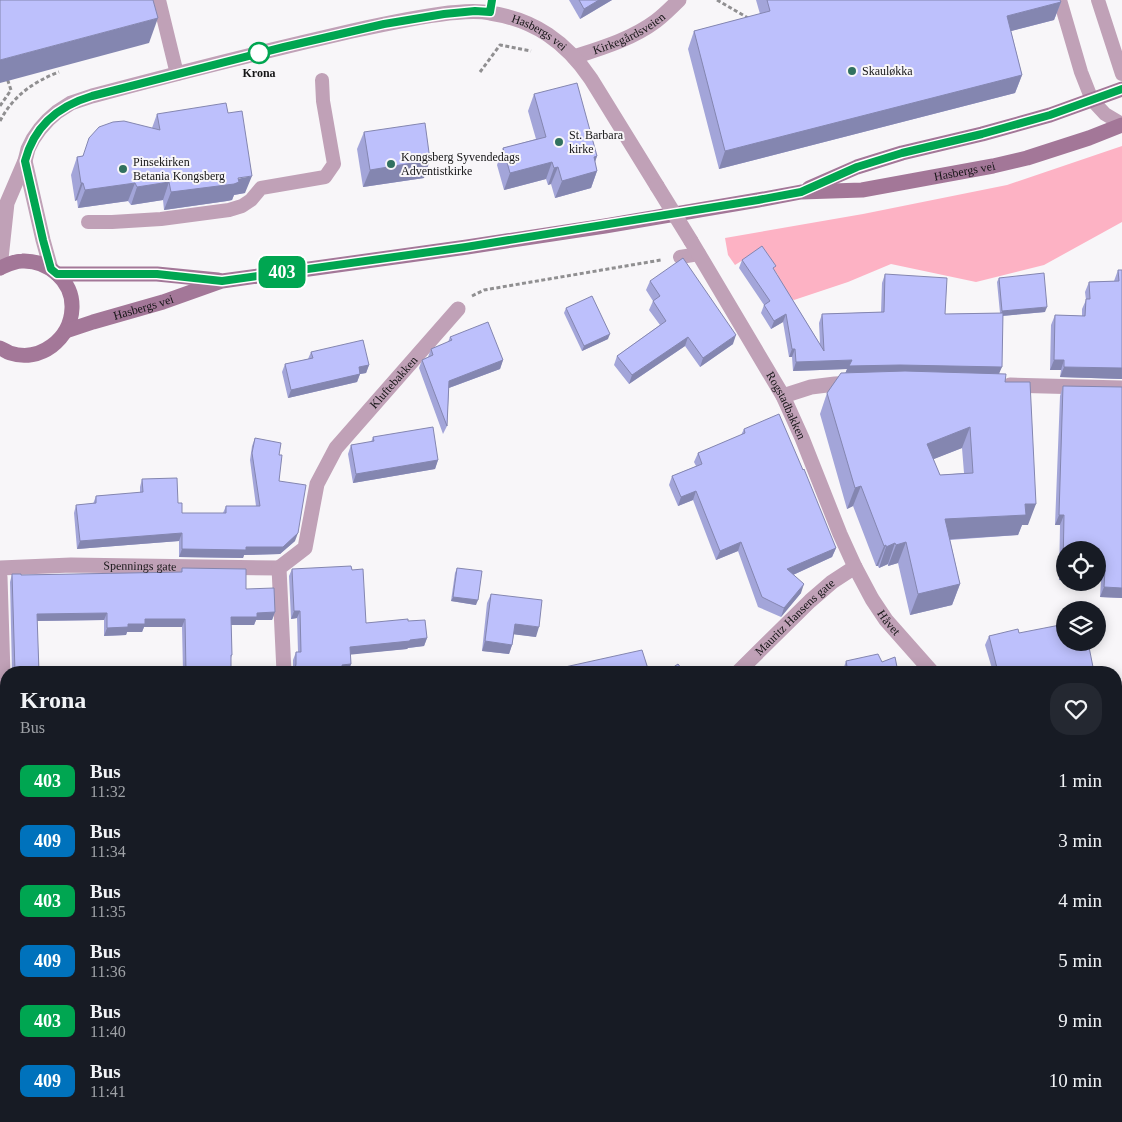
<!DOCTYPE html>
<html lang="en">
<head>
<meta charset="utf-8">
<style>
	:root { --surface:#171b24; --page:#242831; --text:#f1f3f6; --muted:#9ea1a6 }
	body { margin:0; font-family:Georgia,serif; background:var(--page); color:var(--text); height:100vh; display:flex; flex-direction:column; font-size:19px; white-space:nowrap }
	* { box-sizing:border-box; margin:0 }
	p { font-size:16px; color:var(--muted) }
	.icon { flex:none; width:28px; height:28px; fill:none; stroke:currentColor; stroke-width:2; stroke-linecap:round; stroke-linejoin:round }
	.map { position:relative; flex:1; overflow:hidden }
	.side { position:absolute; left:0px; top:666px; width:1122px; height:456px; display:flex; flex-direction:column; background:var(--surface); border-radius:20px 20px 0 0; box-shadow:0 2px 12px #0003 }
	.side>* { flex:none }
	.badge { padding:0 10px; border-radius:8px; font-size:18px; line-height:32px }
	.tools { position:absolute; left:1056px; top:541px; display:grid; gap:10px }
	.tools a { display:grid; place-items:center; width:50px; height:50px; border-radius:50%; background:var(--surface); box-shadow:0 2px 12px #0003; font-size:25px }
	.map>.badge { position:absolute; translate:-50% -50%; box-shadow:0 0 0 2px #fff }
	.round { display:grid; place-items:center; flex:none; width:52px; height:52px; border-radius:20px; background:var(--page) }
	.head { display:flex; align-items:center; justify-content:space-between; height:85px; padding:0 20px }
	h1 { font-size:24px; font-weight:700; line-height:38px }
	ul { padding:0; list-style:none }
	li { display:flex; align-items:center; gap:15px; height:60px; padding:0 20px }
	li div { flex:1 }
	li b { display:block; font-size:19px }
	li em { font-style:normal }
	li .badge { min-width:55px; font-weight:700; text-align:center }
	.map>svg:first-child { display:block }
	.green { fill:#fdb2c4 }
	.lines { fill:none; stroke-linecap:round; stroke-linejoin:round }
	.path { stroke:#908f91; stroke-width:3; stroke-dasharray:4 2.5; stroke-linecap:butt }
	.lane { stroke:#c0a1b7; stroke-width:14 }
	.street { stroke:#c0a1b7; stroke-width:15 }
	.secondary { stroke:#a37798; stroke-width:15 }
	.rail-casing { stroke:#454546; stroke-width:5.5 }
	.rail { stroke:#f8f6f9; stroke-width:4; stroke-dasharray:11; stroke-linecap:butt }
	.street-bridge { stroke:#c0a1b7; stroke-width:15 }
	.wall { fill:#a3a5d9; fill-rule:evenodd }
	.shaded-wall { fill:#8486b0 }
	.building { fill:#bdc0fc; stroke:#8486b0; fill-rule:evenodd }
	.line-casing { stroke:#fff; stroke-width:11 }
	.line { stroke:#00a651; stroke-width:8 }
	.stop-dot { fill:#fff; stroke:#00a651; stroke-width:2.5 }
	.poi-dot { fill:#31715f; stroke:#f8f6f9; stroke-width:2 }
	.labels { text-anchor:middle; stroke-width:4; stroke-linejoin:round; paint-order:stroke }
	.street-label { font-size:12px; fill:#151516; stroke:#f8f6f9 }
	.poi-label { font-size:12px; fill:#151516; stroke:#f8f6f9; text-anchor:start }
	.stop-label { font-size:12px; font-weight:bold; fill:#151516; stroke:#f8f6f9 }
</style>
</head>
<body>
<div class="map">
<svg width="1122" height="1122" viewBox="0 0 1122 1122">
	<rect width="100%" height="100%" fill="#f8f6f9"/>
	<path class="green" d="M1122,146V222L1044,265L976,282L891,264L848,282L794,300L776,291L778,275L759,250L735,265L728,255L725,238L863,214L1007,185Z"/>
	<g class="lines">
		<g class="path">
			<path d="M717,0L748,18"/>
			<path d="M480,72L500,45L531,51"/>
			<path d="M0,106L11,90L7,78"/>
			<path d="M0,121C13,96 33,82 59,72"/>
			<path d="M472,296L484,290L661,260"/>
			<path d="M1116,840L1122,841"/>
		</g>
		<g class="lane">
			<path d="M159,0L177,74"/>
			<path d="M1060,0L1081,72L1092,100L1105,114L1122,124"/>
			<path d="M1098,0L1122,74"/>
			<path d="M88,222H112L161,219L229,210L242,206L251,200L261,188L325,177L334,164L323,101L322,80"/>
			<path d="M680,257L699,254"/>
			<path d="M0,919L6,917"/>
			<path d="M0,1049H6"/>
		</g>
		<g class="street">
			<path id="s1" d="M574,57C602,48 632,39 656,21C664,15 672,7 679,0"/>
			<path d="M25,161L43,240L51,269"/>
			<path id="s2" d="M691,241L783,396L802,438L840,534L855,567L872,599L886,620L932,672"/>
			<path id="s3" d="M0,268L7,203L25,161L28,149L33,139L40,129L48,120L57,112L71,103L92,96C178,73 265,51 352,31C384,24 416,17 449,13C463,12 476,10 490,13C535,20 566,42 591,79L657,186"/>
			<path d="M1010,385L1122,388"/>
			<path d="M783,396L811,387L835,384L852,383"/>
			<path id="s4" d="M0,568L71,565L279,568"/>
			<path d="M0,577L6,771"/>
			<path id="s5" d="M284,672L279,568L305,548L317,484L336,448L458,309"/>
			<path id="s6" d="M738,672L810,601L832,582L855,567"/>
			<path d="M0,822L6,823"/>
			<path d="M998,1116L1001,1122"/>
			<path d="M344,1122V1116"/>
			<path d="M916,1122L938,1116"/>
		</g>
		<g class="secondary">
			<path d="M809,188L857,167L902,153L982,134L1050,115L1122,89"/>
			<path d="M0,268C7,265 14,261 22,261C48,260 73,281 72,308C71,339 40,363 10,353C7,352 3,349 0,348"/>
			<path d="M57,274H157L218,280"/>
			<path id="s7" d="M66,331L93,322L163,302L222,281L467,247L605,226L758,200L801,192L862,190L993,166L1027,158L1089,138L1122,125"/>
		</g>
		<g class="rail-casing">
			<g id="rail">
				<path d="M1116,740L1122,738"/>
				<path d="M0,875L6,876"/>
			</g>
		</g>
		<use href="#rail" class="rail"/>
		<path class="street-bridge" d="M657,186L691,241"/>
	</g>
	<g class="wall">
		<path d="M569,0H612L580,19Z"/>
		<path d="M756,0H1060L1061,2L1054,20L1011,31L1022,75L1015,93L719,169L688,49L694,31L760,14Z"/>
		<path d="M534,94L597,156L595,162L597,171L591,188L555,198L551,184L548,185L546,179L504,190L497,165L503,148L536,139L528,111Z"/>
		<path d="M157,114L245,193L234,195L232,200L227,201L164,210L163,200L131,205L128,201L78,208L77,200L75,201L71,175L77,157L82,156L152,128Z"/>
		<path d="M364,132L424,178L363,187L357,149Z"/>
		<path d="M742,260L774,270L820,344L819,323L822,314L881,312L882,283L885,274L945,314L1000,313L997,282L999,278L1045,312L1003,316L999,374L1005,382L1028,525H1022L1018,535L950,540L960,584L952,605L910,615L898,563L888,566V564L879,568L878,566H876L853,506L847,509L820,414L827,393L846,372L847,369L793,371L792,357H789L783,322L771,329L761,313L764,305L739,268ZM962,448L964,473L940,475L933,459Z"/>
		<path d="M1118,270H1122V379L1060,377L1061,370H1050L1051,325L1055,315L1082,316V309L1086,300L1085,292L1089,282L1114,281Z"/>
		<path d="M650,281L733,344L700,367L685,346L629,384L614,365L617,356L660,325L649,310L653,301L646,290Z"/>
		<path d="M566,308L608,339L582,351L564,313Z"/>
		<path d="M450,337L503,360L500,369L449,388L447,426L443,434L419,368L422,360L428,357L431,349L448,342Z"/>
		<path d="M311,352L369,365L366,373L360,374L357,382L288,398L282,372L285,364L308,359Z"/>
		<path d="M1063,386L1122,598L1100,597L1101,580L1065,550V580H1059L1060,525H1055L1060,396Z"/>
		<path d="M744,429L836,548L832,557L793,575L801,593L781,617L758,607L738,551L716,560L693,500L678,506L669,485L672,476L696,466L694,462L698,453L741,435Z"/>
		<path d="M373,437L438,460L435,469L353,483L348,454L351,445L371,442Z"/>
		<path d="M255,438L279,455V481L295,541L280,554L244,555L243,558L179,557V541L77,549L74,513L76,505L93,504L96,496L140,493V487L142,479L178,503L182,513H223L226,506H256L250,460L252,446Z"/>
		<path d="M182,568L246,589L275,612L272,620H256L254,625H231L232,655L231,658V672H183L182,627H144L142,632H127L126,635L104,636V620L37,621L39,672H12L10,582L12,574L21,575L180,572Z"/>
		<path d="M457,568L476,605L451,601L455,573Z"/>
		<path d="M292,569L352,570L366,623L408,621L427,638L424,646L408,648L407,649L350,654L351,664L348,672H293V660L296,652H298L297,618L291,619L289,576Z"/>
		<path d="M491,594L536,637L514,634L512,645L509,654L482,651L487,603Z"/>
		<path d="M1019,633L1094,672H993L985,645L989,636Z"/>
		<path d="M846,661L882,662L898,672H843V670Z"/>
		<path d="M1122,908V977L1117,956H1116V910Z"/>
		<path d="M97,1116H153L156,1122H100Z"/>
		<path d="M381,1116H444L446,1122H383Z"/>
	</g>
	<g class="shaded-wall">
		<path d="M599,0H612L580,19L584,9Z"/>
		<path d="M1061,2L1054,20L1000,34L1007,16Z"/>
		<path d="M158,18L149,43L0,83V60Z"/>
		<path d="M1022,75L1015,93L719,169L725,151Z"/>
		<path d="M597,156L591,173L597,171L591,188L555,198L562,181L594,157Z"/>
		<path d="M430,160L424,178L363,187L370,170Z"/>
		<path d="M552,162L546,179L504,190L510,173Z"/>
		<path d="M558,167L551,184L548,185L554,168Z"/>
		<path d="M252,176L245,193L234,195L232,200L227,201L164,210L171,192Z"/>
		<path d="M169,182L163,200L131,205L137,187Z"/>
		<path d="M81,183H83L77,200L75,201Z"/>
		<path d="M135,183L128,201L78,208L85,190Z"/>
		<path d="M1047,307L1045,312L1000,316L1002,311Z"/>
		<path d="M786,314L783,322L771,329L774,321Z"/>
		<path d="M610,334L608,339L582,351L584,346Z"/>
		<path d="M736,335L733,344L700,367L703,358Z"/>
		<path d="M688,337L685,346L629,384L632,375Z"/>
		<path d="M792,349H795L792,357H789Z"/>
		<path d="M503,360L500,369L446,389L449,381Z"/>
		<path d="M852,360L1002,367L998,376L845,374L847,369L793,371L796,362Z"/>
		<path d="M1054,360H1064L1061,370H1050Z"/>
		<path d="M369,365L366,373L360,374L357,382L288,398L291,390L359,367Z"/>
		<path d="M1064,367L1122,368V379L1060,377Z"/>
		<path d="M970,427L962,448L919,465L927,444Z"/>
		<path d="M438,460L435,469L353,483L356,474Z"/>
		<path d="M861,486L853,506L847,509L855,488Z"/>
		<path d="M696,491L693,500L678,506L681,497Z"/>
		<path d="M1025,504H1036L1028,525H1022L1018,535L938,540L945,519Z"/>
		<path d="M1059,515H1064L1060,525H1055Z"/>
		<path d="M182,533L179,541L77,549L80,541Z"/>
		<path d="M298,533L295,541L280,554L244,555L243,558L179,557L182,549Z"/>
		<path d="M741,542L738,551L716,560L720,551Z"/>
		<path d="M906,542L898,563L888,566L896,545Z"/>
		<path d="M895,543L888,564L879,568L886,547Z"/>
		<path d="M886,545L878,566H876L884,546Z"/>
		<path d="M836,548L832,557L784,579L787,569Z"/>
		<path d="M1063,569H1065V580H1059Z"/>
		<path d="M1098,570H1105L1101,580H1098Z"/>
		<path d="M804,584L801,593L781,617L784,608Z"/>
		<path d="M960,584L952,605L910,615L918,594Z"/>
		<path d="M1104,587L1122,588V598L1100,597Z"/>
		<path d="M453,597L478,600L476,605L451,601Z"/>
		<path d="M294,611H300L297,618L291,619Z"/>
		<path d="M275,612L272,620H256L254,625H228L231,617L257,613Z"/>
		<path d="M107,613L104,620L34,621L37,614Z"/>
		<path d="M145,619H185L182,627H144L142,632H127L126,635L104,636L107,628L128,624Z"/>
		<path d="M515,624L539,627L536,637L511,634Z"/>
		<path d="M427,638L424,646L408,648L407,649L347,655L350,647Z"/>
		<path d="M485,641L512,645L509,654L482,651Z"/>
		<path d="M351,664L348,672H340L342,665Z"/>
		<path d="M1120,949L1117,956H1116L1118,950Z"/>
		<path d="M6,990V995H0V991Z"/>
		<path d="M1062,1116H1114L1112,1122Z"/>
	</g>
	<g class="building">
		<path d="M0,0H153L158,18L0,60Z"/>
		<path d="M579,0H599L584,9Z"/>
		<path d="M767,0H1060L1061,2L1007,16L1022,75L725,151L694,31L770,11Z"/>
		<path d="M577,83L597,156L594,157L597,171L562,181L558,167L554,168L552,162L510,173L503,148L546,137L534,94Z"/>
		<path d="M226,103L228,113L242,111L252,176L238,178L239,182L234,184L171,192L169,182L137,187L135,183L85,190L83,183H81L77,157L83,156L89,138L99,127L113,122L124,121L160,130L157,114Z"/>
		<path d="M425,123L430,160L370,170L364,132Z"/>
		<path d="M762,246L776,266L773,268L824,351L822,314L884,312L885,274L947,278L945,314L1003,313L1002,367L900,365L849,366L852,360L796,362L795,349H792L786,314L774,321L764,305L770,301L742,260Z"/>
		<path d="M683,258L736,335L703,358L688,337L632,375L617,356L666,321L653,301L660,296L650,281Z"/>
		<path d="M1118,270H1122V368L1064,367V360H1054L1055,315L1085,316L1086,299H1090L1089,282L1119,281Z"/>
		<path d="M1044,273L1047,307L1002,311L999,278Z"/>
		<path d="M592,296L610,334L584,346L566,308Z"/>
		<path d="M488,322L503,360L449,381L447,426L422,360L433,355L431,349L452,340L450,337Z"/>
		<path d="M363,340L369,365L359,367L360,374L291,390L285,364L313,358L311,352Z"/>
		<path d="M905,371L1006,374L1005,382H1030L1036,504H1025L1026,515L945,519L960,584L918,594L906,542L896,545L895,543L886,547V545L884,546L861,486L855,488L827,393L841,373ZM970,427L973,473L940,475L927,444Z"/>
		<path d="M1063,386L1122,387V588L1104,587L1105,570H1098V550H1065V569H1063L1064,515H1059Z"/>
		<path d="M779,414L803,470L804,469L836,548L787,569L804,584L784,608L762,597L741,542L720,551L696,491L681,497L672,476L702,464L698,453L745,433L744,429Z"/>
		<path d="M433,427L438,460L356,474L351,445L374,441L373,437Z"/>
		<path d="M255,438L281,443L279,455H282L279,481L306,485L298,533L283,547H246V550L182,549V533L80,541L76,505L96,503V496L143,492L142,479L177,478L178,503H182V513H226V506H260L252,453Z"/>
		<path d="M351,566L352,570L363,569L366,623L408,619V621L425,620L427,638L410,640V641L350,647L351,664L342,665L343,672H295V669L296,664V652H301L300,611H294L292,569Z"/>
		<path d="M182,568L246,569V589L274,588L275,612L257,613V617H231L232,655H231V672H186L185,619H145V624H128V627L107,628V613L37,614L39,672H15L12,574H21V575L182,572Z"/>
		<path d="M457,568L482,571L478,600L453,597Z"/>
		<path d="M491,594L542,600L539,627L515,624L512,645L485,641Z"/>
		<path d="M1065,624V642H1088L1094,672H998L989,636L1018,629L1019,633Z"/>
		<path d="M642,650L649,672H565V667Z"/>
		<path d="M878,654L882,662L895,657L898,672H844H848L846,661Z"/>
		<path d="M678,664L684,672H666Z"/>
		<path d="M1122,908V960L1120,949L1118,950L1116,942V910Z"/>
		<path d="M0,957H6V990L0,991Z"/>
		<path d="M1116,1078L1118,1079L1116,1096Z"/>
		<path d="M106,1116H153L156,1122H109Z"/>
		<path d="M387,1116H444L446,1122H389Z"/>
		<path d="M665,1116H680L681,1122H631Z"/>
	</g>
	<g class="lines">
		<g class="line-casing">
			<path id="line" d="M492,0L490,12L475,11L444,14L384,24L284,47L92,96C58,106 34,126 25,161L43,240L51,269L57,274H157L222,281L466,247L758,200L801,192L857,167L902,153L982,134L1050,115L1122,89"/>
		</g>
		<use href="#line" class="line"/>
	</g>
	<circle class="stop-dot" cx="259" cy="53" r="10"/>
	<g class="poi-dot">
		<circle cx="852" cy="71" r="5"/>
		<circle cx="559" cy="142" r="5"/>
		<circle cx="391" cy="164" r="5"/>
		<circle cx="123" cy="169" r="5"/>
	</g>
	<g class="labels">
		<g class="street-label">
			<text dy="4" stroke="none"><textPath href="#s1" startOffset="60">Kirkegårdsveien</textPath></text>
			<text dy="4" stroke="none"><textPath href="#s3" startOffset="671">Hasbergs vei</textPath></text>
			<text dy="4" stroke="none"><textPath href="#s7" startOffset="915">Hasbergs vei</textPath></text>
			<text dy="4" stroke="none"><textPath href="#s7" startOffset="81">Hasbergs vei</textPath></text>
			<text dy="4" stroke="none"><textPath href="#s5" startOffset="330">Kluftebakken</textPath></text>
			<text dy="4" stroke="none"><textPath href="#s2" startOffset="190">Rogstadbakken</textPath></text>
			<text dy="4" stroke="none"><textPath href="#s4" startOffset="140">Spennings gate</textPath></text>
			<text dy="4" stroke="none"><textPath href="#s6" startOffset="79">Mauritz Hansens gate</textPath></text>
			<text dy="4" stroke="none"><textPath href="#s2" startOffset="431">Håvet</textPath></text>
		</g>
		<g class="poi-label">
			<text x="862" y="75">Skauløkka</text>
			<text x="569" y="139">St. Barbara<tspan x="569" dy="14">kirke</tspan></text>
			<text x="401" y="161">Kongsberg Syvendedags<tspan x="401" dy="14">Adventistkirke</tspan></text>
			<text x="133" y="166">Pinsekirken<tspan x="133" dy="14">Betania Kongsberg</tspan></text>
		</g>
		<g class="stop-label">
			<text x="259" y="77">Krona</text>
		</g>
	</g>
</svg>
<div class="tools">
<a><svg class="icon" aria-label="locate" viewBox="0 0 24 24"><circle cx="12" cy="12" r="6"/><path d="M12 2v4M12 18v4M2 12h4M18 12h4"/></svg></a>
<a><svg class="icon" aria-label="layers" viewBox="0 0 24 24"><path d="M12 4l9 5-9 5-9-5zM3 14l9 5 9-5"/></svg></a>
</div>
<b class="badge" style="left:282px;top:272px;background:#00a651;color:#fff">403</b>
<section class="side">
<div class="head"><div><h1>Krona</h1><p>Bus</p></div><a class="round"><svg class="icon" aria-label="heart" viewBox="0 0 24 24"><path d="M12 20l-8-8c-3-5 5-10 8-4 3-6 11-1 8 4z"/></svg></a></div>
<ul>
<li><span class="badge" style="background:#00a651;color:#fff">403</span><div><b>Bus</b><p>11:32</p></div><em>1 min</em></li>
<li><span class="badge" style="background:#0072bc;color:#fff">409</span><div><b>Bus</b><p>11:34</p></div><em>3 min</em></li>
<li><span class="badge" style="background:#00a651;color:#fff">403</span><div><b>Bus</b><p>11:35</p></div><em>4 min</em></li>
<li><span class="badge" style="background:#0072bc;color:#fff">409</span><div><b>Bus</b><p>11:36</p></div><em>5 min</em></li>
<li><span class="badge" style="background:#00a651;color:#fff">403</span><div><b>Bus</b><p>11:40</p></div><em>9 min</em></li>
<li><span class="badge" style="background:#0072bc;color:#fff">409</span><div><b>Bus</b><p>11:41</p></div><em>10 min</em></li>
</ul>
</section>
</div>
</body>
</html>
